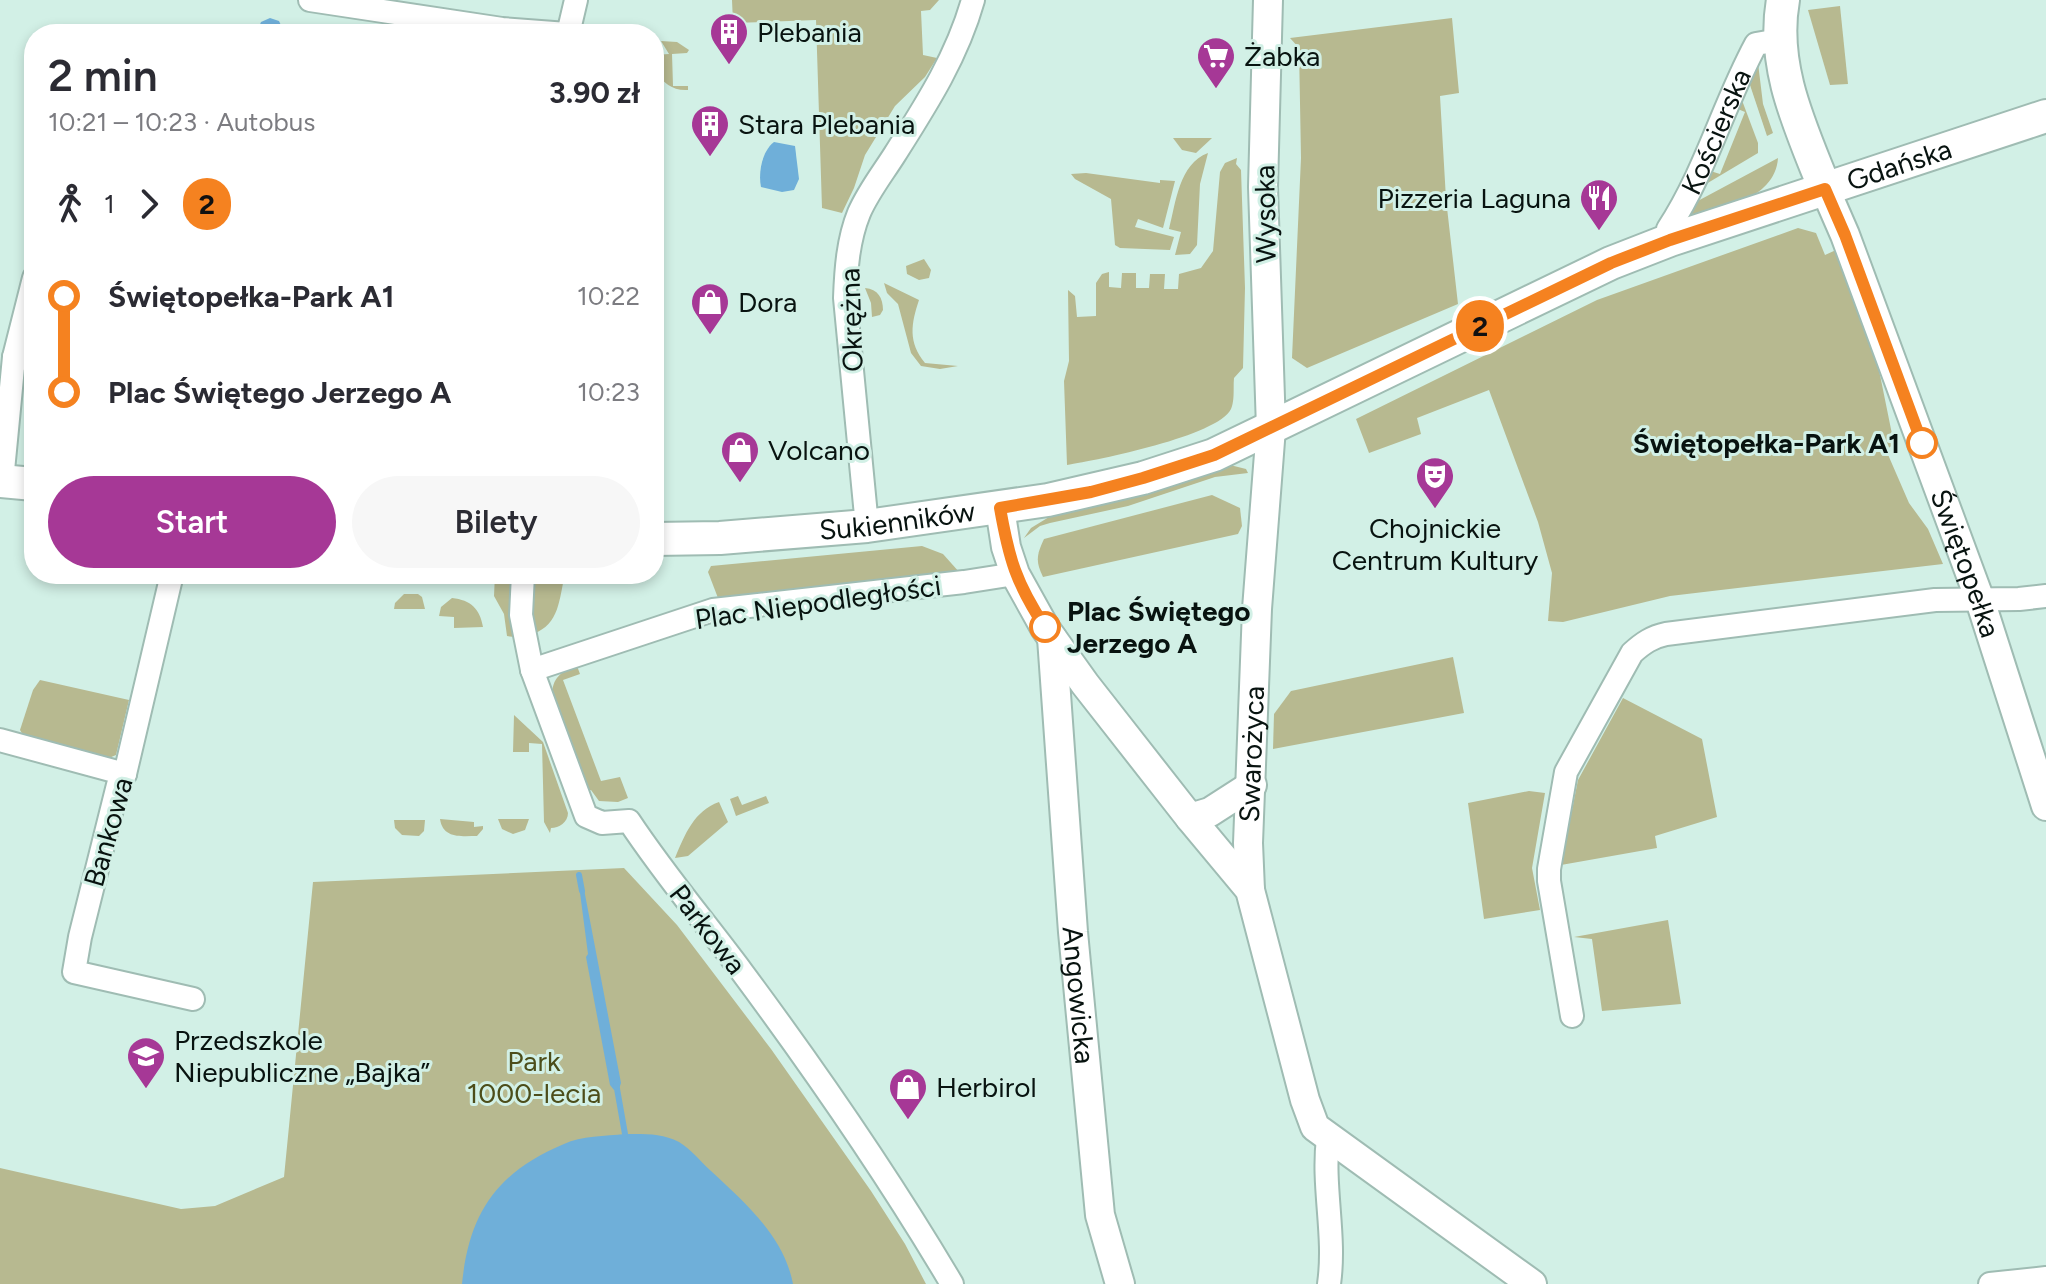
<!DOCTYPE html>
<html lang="pl">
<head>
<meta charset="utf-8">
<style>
	:root { --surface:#fff; --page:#f7f7f7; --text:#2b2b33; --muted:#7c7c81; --accent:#a63896 }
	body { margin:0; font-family:Figtree,sans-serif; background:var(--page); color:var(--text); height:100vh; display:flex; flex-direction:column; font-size:30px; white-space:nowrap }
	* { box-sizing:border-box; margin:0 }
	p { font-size:26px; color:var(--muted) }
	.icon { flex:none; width:44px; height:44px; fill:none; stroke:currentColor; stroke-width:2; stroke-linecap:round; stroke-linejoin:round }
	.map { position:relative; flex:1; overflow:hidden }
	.sheet { position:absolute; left:24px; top:24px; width:640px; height:560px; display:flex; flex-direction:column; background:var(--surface); border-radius:32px; box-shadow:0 4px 12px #0003 }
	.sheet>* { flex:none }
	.badge { padding:0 16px; border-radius:26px; font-size:28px; line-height:52px }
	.map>.badge { position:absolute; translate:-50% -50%; box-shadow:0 0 0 4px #fff }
	.legs { display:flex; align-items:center; gap:12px; height:88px; padding:0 24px; font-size:26px }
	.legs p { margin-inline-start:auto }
	.head { display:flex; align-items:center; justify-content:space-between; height:136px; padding:0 24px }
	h1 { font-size:44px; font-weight:600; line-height:60px }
	.button { display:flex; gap:16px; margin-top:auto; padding:16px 24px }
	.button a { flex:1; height:92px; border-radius:48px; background:var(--accent); color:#fff; font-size:32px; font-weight:600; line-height:92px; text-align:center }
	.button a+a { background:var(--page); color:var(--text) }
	ul { padding:0 24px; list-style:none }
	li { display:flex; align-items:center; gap:28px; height:96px; font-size:30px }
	li i { display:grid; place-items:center; width:12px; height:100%; margin:0 10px; background:currentColor }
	li i::after { content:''; width:20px; height:20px; margin:-10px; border:6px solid; border-radius:50%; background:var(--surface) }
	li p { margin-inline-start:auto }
	li:first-child i { background:linear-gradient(#0000 50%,currentColor 0) }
	li:last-child i { background:linear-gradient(currentColor 50%,#0000 0) }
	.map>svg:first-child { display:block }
	.green { fill:#b7b990 }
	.water { fill:#6fafd9 }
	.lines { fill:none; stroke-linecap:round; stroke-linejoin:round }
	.stream { stroke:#6fafd9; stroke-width:6 }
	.minor-casing { stroke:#9fbcb3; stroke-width:26 }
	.tertiary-casing { stroke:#9fbcb3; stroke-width:32 }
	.secondary-casing { stroke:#9fbcb3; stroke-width:36 }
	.minor { stroke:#fff; stroke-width:22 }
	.tertiary { stroke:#fff; stroke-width:28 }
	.secondary { stroke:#fff; stroke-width:32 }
	.line-1-casing { stroke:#fff; stroke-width:18 }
	.line-1 { stroke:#f58220; stroke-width:12 }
	.stop-1-dot { fill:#fff; stroke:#f58220; stroke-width:4 }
	.labels { text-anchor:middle; stroke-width:6; stroke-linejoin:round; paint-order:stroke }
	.poi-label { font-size:28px; fill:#081310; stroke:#d2f0e6; text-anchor:start }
	.street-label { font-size:28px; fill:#081310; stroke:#d2f0e6 }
	.stop-label { font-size:28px; font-weight:bold; fill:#081310; stroke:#d2f0e6; text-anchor:end }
	.park-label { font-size:28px; fill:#4c4d1a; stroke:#d2f0e6 }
</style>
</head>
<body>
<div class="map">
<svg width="2046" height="1284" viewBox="0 0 2046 1284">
	<rect width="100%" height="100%" fill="#d2f0e6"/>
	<g class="green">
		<path d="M732,0H939L930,10L921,11L923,55L937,58L925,77L895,106L865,155L854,188L842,213L822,208L816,20L733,23Z"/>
		<path d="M1840,6L1848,84L1830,85L1808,10Z"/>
		<path d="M1452,18L1459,93L1440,96L1446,199L1458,304L1307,368L1292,358L1301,158L1299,48L1290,38Z"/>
		<path d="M661,41L677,42L689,50L687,53L672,54L673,86H688V90C672,91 665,83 654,72V55L669,54Z"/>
		<path d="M1758,63L1763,104L1773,133L1767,136L1747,76Z"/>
		<path d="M1740,95L1758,143V153L1701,187L1707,170L1720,174L1745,112L1733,107Z"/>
		<path d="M1173,138H1212L1196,153L1182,150Z"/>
		<path d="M1208,153L1200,184L1197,245L1190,254L1175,255L1181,232L1169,229C1176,202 1179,164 1208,153Z"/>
		<path d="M1237,158L1236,164L1241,170L1245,288L1243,368L1234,378C1233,387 1235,400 1231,409C1218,436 1098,460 1067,465L1064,381L1069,361L1068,290L1075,296L1077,317L1096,316V283L1102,274L1109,272V287L1121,288L1122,273H1136V288H1149L1150,274H1165L1164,289H1178L1179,274L1201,268L1213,251L1220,172L1225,163Z"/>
		<path d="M1778,158C1775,201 1718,209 1685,220L1694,203Z"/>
		<path d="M1086,173L1160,183V180L1175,181L1163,228L1138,219L1135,227L1174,237L1170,250L1120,248L1115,245L1111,199L1075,179L1071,174Z"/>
		<path d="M1798,228L1816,233L1825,255L1836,250L1879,370L1894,444L1886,450L1909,503L1928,529L1943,564L1670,596L1563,622L1548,621L1552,573L1538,522L1489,390L1417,418L1421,434L1369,453L1356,419L1597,300Z"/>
		<path d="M924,259L931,270L929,278L919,280L907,274L906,266Z"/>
		<path d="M884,283L919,300C911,324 908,342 925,363L958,366L940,369L921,366L911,353L898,304L887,293Z"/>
		<path d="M865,288C878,289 883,298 883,310L880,315L872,317L871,303Z"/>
		<path d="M1230,465L1246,469L1248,473L1215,477L1128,506L1050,523L1040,526L1024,538L1031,528L1049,517L1154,491Z"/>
		<path d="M1212,495L1240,508L1242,526L1238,534L1043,577C1035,561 1037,554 1044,539Z"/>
		<path d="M922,546L943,554L960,573L718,598L708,572L711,566Z"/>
		<path d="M495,574H514L512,612L514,637L507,636L504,614L494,596Z"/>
		<path d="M534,574H565C559,599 560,624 533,634L531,588Z"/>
		<path d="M404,594H418L422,597L425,609H394L395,603Z"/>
		<path d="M452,598C471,600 480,609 483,627L454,628V617L439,616L441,607Z"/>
		<path d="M1453,657L1464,713L1273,749L1274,714L1291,691Z"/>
		<path d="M577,666L580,674L563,680L601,781L620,777L628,798L618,802L599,801L591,790L586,791L552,696C552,678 561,671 577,666Z"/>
		<path d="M40,680L129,700L116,755L109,758L23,735L20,730L33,690Z"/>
		<path d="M1623,698L1702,739L1717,817L1655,836L1657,848L1561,865L1578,780Z"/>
		<path d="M514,715L543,742L568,813C568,822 559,828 551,828L550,833L544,822L542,744L529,743V752H513Z"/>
		<path d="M1529,791L1545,793L1532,868L1540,910L1484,919L1468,803Z"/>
		<path d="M738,796L742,805L766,796L769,803L736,816L730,799Z"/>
		<path d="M719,802L728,822L688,856L675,858C685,834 694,811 719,802Z"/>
		<path d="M440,819L474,822V827L483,826V829L477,836C461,836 443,839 440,819Z"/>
		<path d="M498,819H529L525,830L513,834L502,829Z"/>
		<path d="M394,820H425L424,831L419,836L402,835L395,828Z"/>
		<path d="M624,868L677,925L771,1049L871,1191L905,1244L926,1284H0V1168L181,1209L215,1206L284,1177L313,882Z"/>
		<path d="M1668,920L1681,1004L1602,1011L1592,939L1574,937Z"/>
	</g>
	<g class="water">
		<path d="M270,18L279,21L285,34H256L261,22Z"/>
		<path d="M774,142L795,146L799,179L794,190L782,192L761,187C758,173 762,151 774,142Z"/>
		<path d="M583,884L621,1083L619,1089L614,1090L610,1085L586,957L588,954L579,885Z"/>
		<path d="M625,1134C644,1134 662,1133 679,1142C691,1149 701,1162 711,1171C745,1203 784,1236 793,1284H462C469,1213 497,1172 564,1144C581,1136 606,1136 625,1134Z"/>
	</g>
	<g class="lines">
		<g class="stream">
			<path d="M579,875L582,891"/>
			<path d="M616,1083L625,1134"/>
		</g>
		<g class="minor-casing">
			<g id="minor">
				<path d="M310,0L502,29L567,34"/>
				<path d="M568,34L576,0"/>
				<path id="s1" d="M1670,240L1668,229C1706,171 1723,105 1756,44L1779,40"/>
				<path d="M14,357L34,360"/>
				<path d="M2,481L14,357L34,278"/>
				<path d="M867,526L845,298C846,270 848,240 859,213C868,192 883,173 895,154C926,105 957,57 973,0"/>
				<path d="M172,574L125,774L118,785L80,937L74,972L193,999"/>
				<path d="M523,574L521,615L532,670L586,816L602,823L629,821C664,874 704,921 742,972C817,1073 888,1176 952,1284"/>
				<path d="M532,670L713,610L964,582L1015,574"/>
				<path d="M0,740L125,774"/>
				<path d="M1572,1016L1549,881V869L1566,772L1632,653C1643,643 1652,637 1666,634L1935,600L2019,599L2046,596"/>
				<path d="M1328,1138C1322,1187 1336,1235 1329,1284"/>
				<path d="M1990,1284L2046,1278"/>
			</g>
		</g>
		<g class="tertiary-casing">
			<g id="tertiary">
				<path id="s2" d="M1825,189L1845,235L1980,600L2046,806"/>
				<path d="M1000,508L1006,547L1015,574L1045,628L1085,684L1190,818L1250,890L1305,1100L1315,1127L1532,1284"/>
				<path id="s3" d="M1052,638L1073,932L1100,1215L1120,1284"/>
				<path d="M1190,818L1210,812L1252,785"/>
				<path id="s4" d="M1250,890L1248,843L1257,609L1271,428L1263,187L1268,0"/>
			</g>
		</g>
		<g class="secondary-casing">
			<g id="secondary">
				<path d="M1783,0C1771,67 1801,128 1825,189"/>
				<path d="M0,481L34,484"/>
				<path id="s5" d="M654,539L720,538L867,526L1048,500L1143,478L1214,455L1611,263L1670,240L2046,116"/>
			</g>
		</g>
		<use href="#minor" class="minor"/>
		<use href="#tertiary" class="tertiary"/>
		<use href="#secondary" class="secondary"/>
	</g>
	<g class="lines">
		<g class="line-1-casing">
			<path id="line-1" d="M1045,627C1016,583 1009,559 1000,508L1091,492L1143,478L1214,455L1611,263L1670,240L1825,189L1845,235L1922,443"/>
		</g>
		<use href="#line-1" class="line-1"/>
	</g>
	<defs>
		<g id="building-pin" transform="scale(2)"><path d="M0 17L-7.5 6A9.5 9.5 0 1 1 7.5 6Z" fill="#a63896" stroke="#d2f0e6"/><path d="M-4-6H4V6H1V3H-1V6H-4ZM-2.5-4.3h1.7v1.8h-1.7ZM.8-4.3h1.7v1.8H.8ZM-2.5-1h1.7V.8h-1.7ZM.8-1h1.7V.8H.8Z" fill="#fff"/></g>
		<g id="supermarket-pin" transform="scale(2)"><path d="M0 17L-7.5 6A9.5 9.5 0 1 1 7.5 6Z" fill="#a63896" stroke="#d2f0e6"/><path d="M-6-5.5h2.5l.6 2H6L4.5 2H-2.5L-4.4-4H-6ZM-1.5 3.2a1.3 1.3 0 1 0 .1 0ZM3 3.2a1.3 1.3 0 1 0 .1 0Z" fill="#fff"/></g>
		<g id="restaurant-pin" transform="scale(2)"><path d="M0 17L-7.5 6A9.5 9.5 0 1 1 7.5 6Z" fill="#a63896" stroke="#d2f0e6"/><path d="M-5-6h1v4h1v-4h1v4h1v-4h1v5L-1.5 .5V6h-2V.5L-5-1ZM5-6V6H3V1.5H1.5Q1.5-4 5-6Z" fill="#fff"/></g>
		<g id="shop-pin" transform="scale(2)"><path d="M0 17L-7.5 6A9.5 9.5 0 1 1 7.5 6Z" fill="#a63896" stroke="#d2f0e6"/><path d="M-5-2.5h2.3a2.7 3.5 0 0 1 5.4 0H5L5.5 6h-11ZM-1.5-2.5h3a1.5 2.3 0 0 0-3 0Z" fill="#fff"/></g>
		<g id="theatre-pin" transform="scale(2)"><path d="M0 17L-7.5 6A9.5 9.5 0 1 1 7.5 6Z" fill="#a63896" stroke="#d2f0e6"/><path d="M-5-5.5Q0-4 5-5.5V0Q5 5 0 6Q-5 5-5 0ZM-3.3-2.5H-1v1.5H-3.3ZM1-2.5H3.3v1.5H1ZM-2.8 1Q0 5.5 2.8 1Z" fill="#fff"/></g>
		<g id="school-pin" transform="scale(2)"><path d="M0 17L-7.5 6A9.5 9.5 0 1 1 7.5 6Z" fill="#a63896" stroke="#d2f0e6"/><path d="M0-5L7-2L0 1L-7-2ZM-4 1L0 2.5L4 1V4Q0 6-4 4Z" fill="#fff"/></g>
	</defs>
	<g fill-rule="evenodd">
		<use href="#building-pin" x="729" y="32"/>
		<use href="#supermarket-pin" x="1216" y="56"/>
		<use href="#building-pin" x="710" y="124"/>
		<use href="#restaurant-pin" x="1599" y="198"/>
		<use href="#shop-pin" x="710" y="302"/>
		<use href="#shop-pin" x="740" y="450"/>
		<use href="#theatre-pin" x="1435" y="476"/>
		<use href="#school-pin" x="146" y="1056"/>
		<use href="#shop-pin" x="908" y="1087"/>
	</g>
	<g class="stop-1-dot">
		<circle cx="1922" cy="443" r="14"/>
		<circle cx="1045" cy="627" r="14"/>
	</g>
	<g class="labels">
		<g class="poi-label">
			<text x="757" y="42">Plebania</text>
			<text x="1244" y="66">Żabka</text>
			<text x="738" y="134">Stara Plebania</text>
			<text x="1571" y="208" text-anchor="end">Pizzeria Laguna</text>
			<text x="738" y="312">Dora</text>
			<text x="768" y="460">Volcano</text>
			<text x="1435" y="538" text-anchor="middle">Chojnickie<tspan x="1435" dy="32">Centrum Kultury</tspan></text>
			<text x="174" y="1050">Przedszkole<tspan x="174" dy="32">Niepubliczne „Bajka”</tspan></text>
			<text x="936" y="1097">Herbirol</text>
		</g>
		<g class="street-label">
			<text dy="10" stroke="none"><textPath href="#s1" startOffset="120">Kościerska</textPath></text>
			<text dy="10" stroke="none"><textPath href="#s5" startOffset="1314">Gdańska</textPath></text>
			<text transform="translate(1265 214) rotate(-91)" y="10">Wysoka</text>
			<text transform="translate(851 320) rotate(-92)" y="10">Okrężna</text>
			<text dy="10" stroke="none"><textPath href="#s5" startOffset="244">Sukienników</textPath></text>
			<text dy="10" stroke="none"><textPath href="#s2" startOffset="400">Świętopełka</textPath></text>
			<text transform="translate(818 602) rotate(-8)" y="10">Plac Niepodległości</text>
			<text dy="10" stroke="none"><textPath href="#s4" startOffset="136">Swarożyca</textPath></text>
			<text transform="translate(108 832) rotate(-74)" y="10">Bankowa</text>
			<text transform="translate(708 929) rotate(52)" y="10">Parkowa</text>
			<text dy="10" stroke="none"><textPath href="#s3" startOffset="358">Angowicka</textPath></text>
		</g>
		<g class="stop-label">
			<text x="1900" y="453">Świętopełka-Park A1</text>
			<text x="1067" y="621" text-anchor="start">Plac Świętego<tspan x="1067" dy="32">Jerzego A</tspan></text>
		</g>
		<g class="park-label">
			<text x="534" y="1071">Park<tspan x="534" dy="32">1000-lecia</tspan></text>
		</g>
	</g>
</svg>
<b class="badge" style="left:1480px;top:326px;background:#f58220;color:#111">2</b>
<section class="sheet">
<div class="head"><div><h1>2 min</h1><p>10:21 – 10:23 · Autobus</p></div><b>3.90 zł</b></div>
<div class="legs"><svg class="icon" aria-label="walk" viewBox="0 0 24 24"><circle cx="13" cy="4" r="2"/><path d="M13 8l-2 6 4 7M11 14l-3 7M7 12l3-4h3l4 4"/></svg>1<svg class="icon" aria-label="forward" viewBox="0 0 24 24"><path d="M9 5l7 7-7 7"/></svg><b class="badge" style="background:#f58220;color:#111">2</b></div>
<ul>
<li><i style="color:#f58220"></i><b>Świętopełka-Park A1</b><p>10:22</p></li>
<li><i style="color:#f58220"></i><b>Plac Świętego Jerzego A</b><p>10:23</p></li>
</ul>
<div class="button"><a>Start</a><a>Bilety</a></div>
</section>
</div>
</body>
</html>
